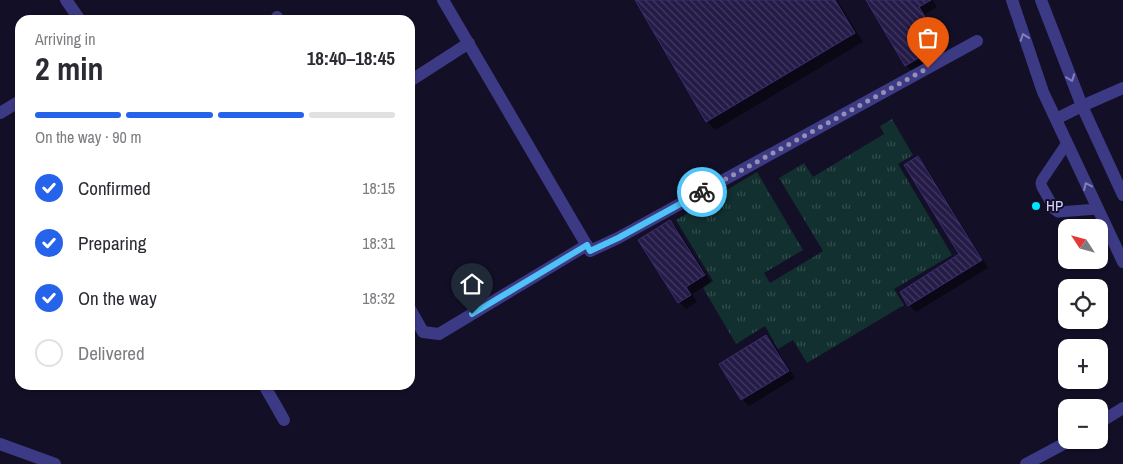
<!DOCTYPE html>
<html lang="en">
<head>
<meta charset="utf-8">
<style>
  body { margin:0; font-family:"Archivo Narrow",sans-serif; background:#f7f7f7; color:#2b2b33; height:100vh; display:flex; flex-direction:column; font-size:19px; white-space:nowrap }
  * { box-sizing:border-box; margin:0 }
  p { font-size:16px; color:#7c7c81 }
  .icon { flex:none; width:28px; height:28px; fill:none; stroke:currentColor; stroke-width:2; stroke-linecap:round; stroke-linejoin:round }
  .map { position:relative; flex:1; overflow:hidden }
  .sheet { position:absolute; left:15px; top:15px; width:400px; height:375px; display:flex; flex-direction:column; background:#fff; border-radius:15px; box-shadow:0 1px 4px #0004 }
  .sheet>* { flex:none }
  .needle { width:32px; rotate:306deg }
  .controls { position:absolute; left:1058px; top:219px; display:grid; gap:10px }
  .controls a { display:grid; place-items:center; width:50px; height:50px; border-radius:10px; background:#fff; box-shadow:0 1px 4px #0004; font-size:25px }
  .pin { position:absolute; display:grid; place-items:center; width:42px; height:42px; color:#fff; margin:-51px -21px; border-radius:50% 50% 50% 0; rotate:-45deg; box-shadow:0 0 5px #0007 }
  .pin .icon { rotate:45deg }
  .courier { position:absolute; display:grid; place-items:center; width:50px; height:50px; margin:-25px; border:4px solid #4fc3f7; border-radius:50%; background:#fff; color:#222; box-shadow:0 1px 6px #0007 }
  .summary em { font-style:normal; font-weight:700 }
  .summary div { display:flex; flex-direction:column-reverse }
  .summary { display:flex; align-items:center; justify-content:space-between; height:85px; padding:0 20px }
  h1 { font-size:32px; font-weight:700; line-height:38px }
  .bar { display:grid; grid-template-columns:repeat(4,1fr); gap:8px 5px; align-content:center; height:60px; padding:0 20px }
  .bar i { height:6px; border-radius:4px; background:#e1e1e2 }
  .bar .active { background:#2563eb }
  .bar p { grid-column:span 4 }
  ol { padding:0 20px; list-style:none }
  li { display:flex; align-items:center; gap:15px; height:55px }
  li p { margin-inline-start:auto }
  li .icon { padding:5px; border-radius:50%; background:#2563eb; color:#fff; stroke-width:4 }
  li:last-child { color:#7c7c81 }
  li i { width:28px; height:28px; border:2px solid #e1e1e2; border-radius:50% }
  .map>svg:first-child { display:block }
  .grass { fill:url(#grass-tufts) }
  .shadow { fill:#0007 }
  .building { fill:url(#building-back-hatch); stroke:#3b2d73 }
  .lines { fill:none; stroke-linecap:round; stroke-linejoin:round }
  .service { stroke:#3d3a85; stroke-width:11 }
  .minor { stroke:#3d3a85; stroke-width:12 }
  .tertiary { stroke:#3d3a85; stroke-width:12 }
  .oneway { stroke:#837fbc }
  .done { stroke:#948fb3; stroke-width:5; stroke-dasharray:0 9 }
  .route { stroke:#4fc3f7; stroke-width:6 }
  .poi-dot { fill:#00e5ff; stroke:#130f26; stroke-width:2 }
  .labels { text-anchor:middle; stroke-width:4; stroke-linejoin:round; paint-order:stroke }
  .poi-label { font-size:15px; fill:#d9d4ff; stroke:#130f26; text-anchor:start }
</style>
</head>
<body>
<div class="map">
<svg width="1123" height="464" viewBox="0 0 1123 464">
  <defs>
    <pattern id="grass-tufts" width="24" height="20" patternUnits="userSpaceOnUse" patternTransform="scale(1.25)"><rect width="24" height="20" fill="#12302f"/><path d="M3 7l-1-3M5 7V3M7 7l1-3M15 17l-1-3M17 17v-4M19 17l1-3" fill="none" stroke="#344d4e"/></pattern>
    <pattern id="building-back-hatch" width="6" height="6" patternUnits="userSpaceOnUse" patternTransform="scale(1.25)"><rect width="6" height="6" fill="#241b47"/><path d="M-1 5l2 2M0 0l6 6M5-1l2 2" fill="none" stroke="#433b63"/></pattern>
  </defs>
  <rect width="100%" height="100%" fill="#130f26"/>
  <!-- grass -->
  <polygon class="grass" points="892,119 913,155 898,164 952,255 894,289 904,305 807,363 793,340 778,349 765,326 736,344 703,288 713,281 676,220 757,172 803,250 764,273 770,283 823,251 779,178 804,163 813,177 884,134 880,126"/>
  <!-- shadow -->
  <g class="shadow">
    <polygon points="637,0 837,0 863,42 715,130 707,121"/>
    <polygon points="867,0 932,0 937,7 925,14 948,52 913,72 906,65"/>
    <polygon points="917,158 924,164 988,268 916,312 909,305 961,255"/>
    <polygon points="670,221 677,228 711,282 692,294 697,302 686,309 679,302"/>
    <polygon points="766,337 773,343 795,378 749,406 742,399"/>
  </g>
  <!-- building -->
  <g class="building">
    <polygon points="635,0 835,0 855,33 706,122"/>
    <polygon points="866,0 931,0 919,7 942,44 905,66"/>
    <polygon points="918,156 982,260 908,306 900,292 959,254 904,165"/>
    <polygon points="670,220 705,275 686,287 691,295 678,303 638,240"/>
    <polygon points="766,335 789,371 741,400 719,364"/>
  </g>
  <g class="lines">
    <!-- service -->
    <polyline class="service" points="1067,143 1042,180 1041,183 1042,187 1055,210 1058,212 1098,209"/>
    <!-- minor -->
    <g class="minor">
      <polyline points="66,0 80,20"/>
      <polyline points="443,0 590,251 618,238 977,41"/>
      <polyline points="277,17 279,20"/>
      <polyline points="410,81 469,43"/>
      <polyline points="0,113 20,101"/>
      <polyline points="1056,119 1082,106 1123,88"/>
      <polyline points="410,309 423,332 439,334 587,245"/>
      <polyline points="264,385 284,420"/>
      <polyline points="1099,423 1123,408"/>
      <polyline points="0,444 55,464"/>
      <polyline points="1026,464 1071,440"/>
    </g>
    <!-- tertiary -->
    <g class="tertiary">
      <polyline points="1012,0 1043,92 1123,262"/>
      <polyline points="1041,0 1082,106 1123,195"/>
    </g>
  </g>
  <!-- one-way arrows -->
  <defs><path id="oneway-chevron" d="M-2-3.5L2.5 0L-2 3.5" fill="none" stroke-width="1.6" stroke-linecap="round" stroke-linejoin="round" transform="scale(1.25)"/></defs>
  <g class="oneway">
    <use href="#oneway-chevron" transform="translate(1024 37) rotate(-109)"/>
    <use href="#oneway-chevron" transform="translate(1071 78) rotate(69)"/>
    <use href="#oneway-chevron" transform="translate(1087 186) rotate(-115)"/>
  </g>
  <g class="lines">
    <!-- done -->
    <polyline class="done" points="702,192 928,68"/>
    <!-- route -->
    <polyline class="route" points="472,314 587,245 590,251 618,238 702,192"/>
  </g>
  <!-- markers -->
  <circle class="poi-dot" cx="1036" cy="206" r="5"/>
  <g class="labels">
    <!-- poi labels -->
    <g class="poi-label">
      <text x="1046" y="211">HP</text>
    </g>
  </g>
</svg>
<div class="controls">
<a><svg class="needle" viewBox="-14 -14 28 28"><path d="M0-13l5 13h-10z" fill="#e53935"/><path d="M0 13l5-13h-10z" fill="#7c7c81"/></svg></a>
<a><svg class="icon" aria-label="locate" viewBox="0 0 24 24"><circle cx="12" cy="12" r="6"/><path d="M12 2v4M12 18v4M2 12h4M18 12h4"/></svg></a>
<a>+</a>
<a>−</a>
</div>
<div class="pin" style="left:928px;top:68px;background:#ea580c"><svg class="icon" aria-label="bag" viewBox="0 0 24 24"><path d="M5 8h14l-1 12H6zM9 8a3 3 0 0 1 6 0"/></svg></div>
<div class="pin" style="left:472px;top:314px;background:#1f2937"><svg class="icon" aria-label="home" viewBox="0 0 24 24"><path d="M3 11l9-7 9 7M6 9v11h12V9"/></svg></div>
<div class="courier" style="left:702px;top:192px"><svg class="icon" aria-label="bike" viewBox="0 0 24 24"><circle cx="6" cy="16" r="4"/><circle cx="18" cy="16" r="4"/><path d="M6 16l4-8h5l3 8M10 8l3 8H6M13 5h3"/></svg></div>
<section class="sheet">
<div class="summary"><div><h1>2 min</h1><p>Arriving in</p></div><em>18:40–18:45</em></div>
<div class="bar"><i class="active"></i><i class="active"></i><i class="active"></i><i></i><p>On the way · 90 m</p></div>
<ol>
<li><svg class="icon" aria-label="check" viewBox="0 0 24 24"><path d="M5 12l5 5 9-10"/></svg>Confirmed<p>18:15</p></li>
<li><svg class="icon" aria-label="check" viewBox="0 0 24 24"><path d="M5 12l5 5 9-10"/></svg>Preparing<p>18:31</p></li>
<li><svg class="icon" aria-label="check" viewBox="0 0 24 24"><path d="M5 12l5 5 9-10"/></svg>On the way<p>18:32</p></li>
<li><i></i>Delivered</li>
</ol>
</section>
</div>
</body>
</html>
